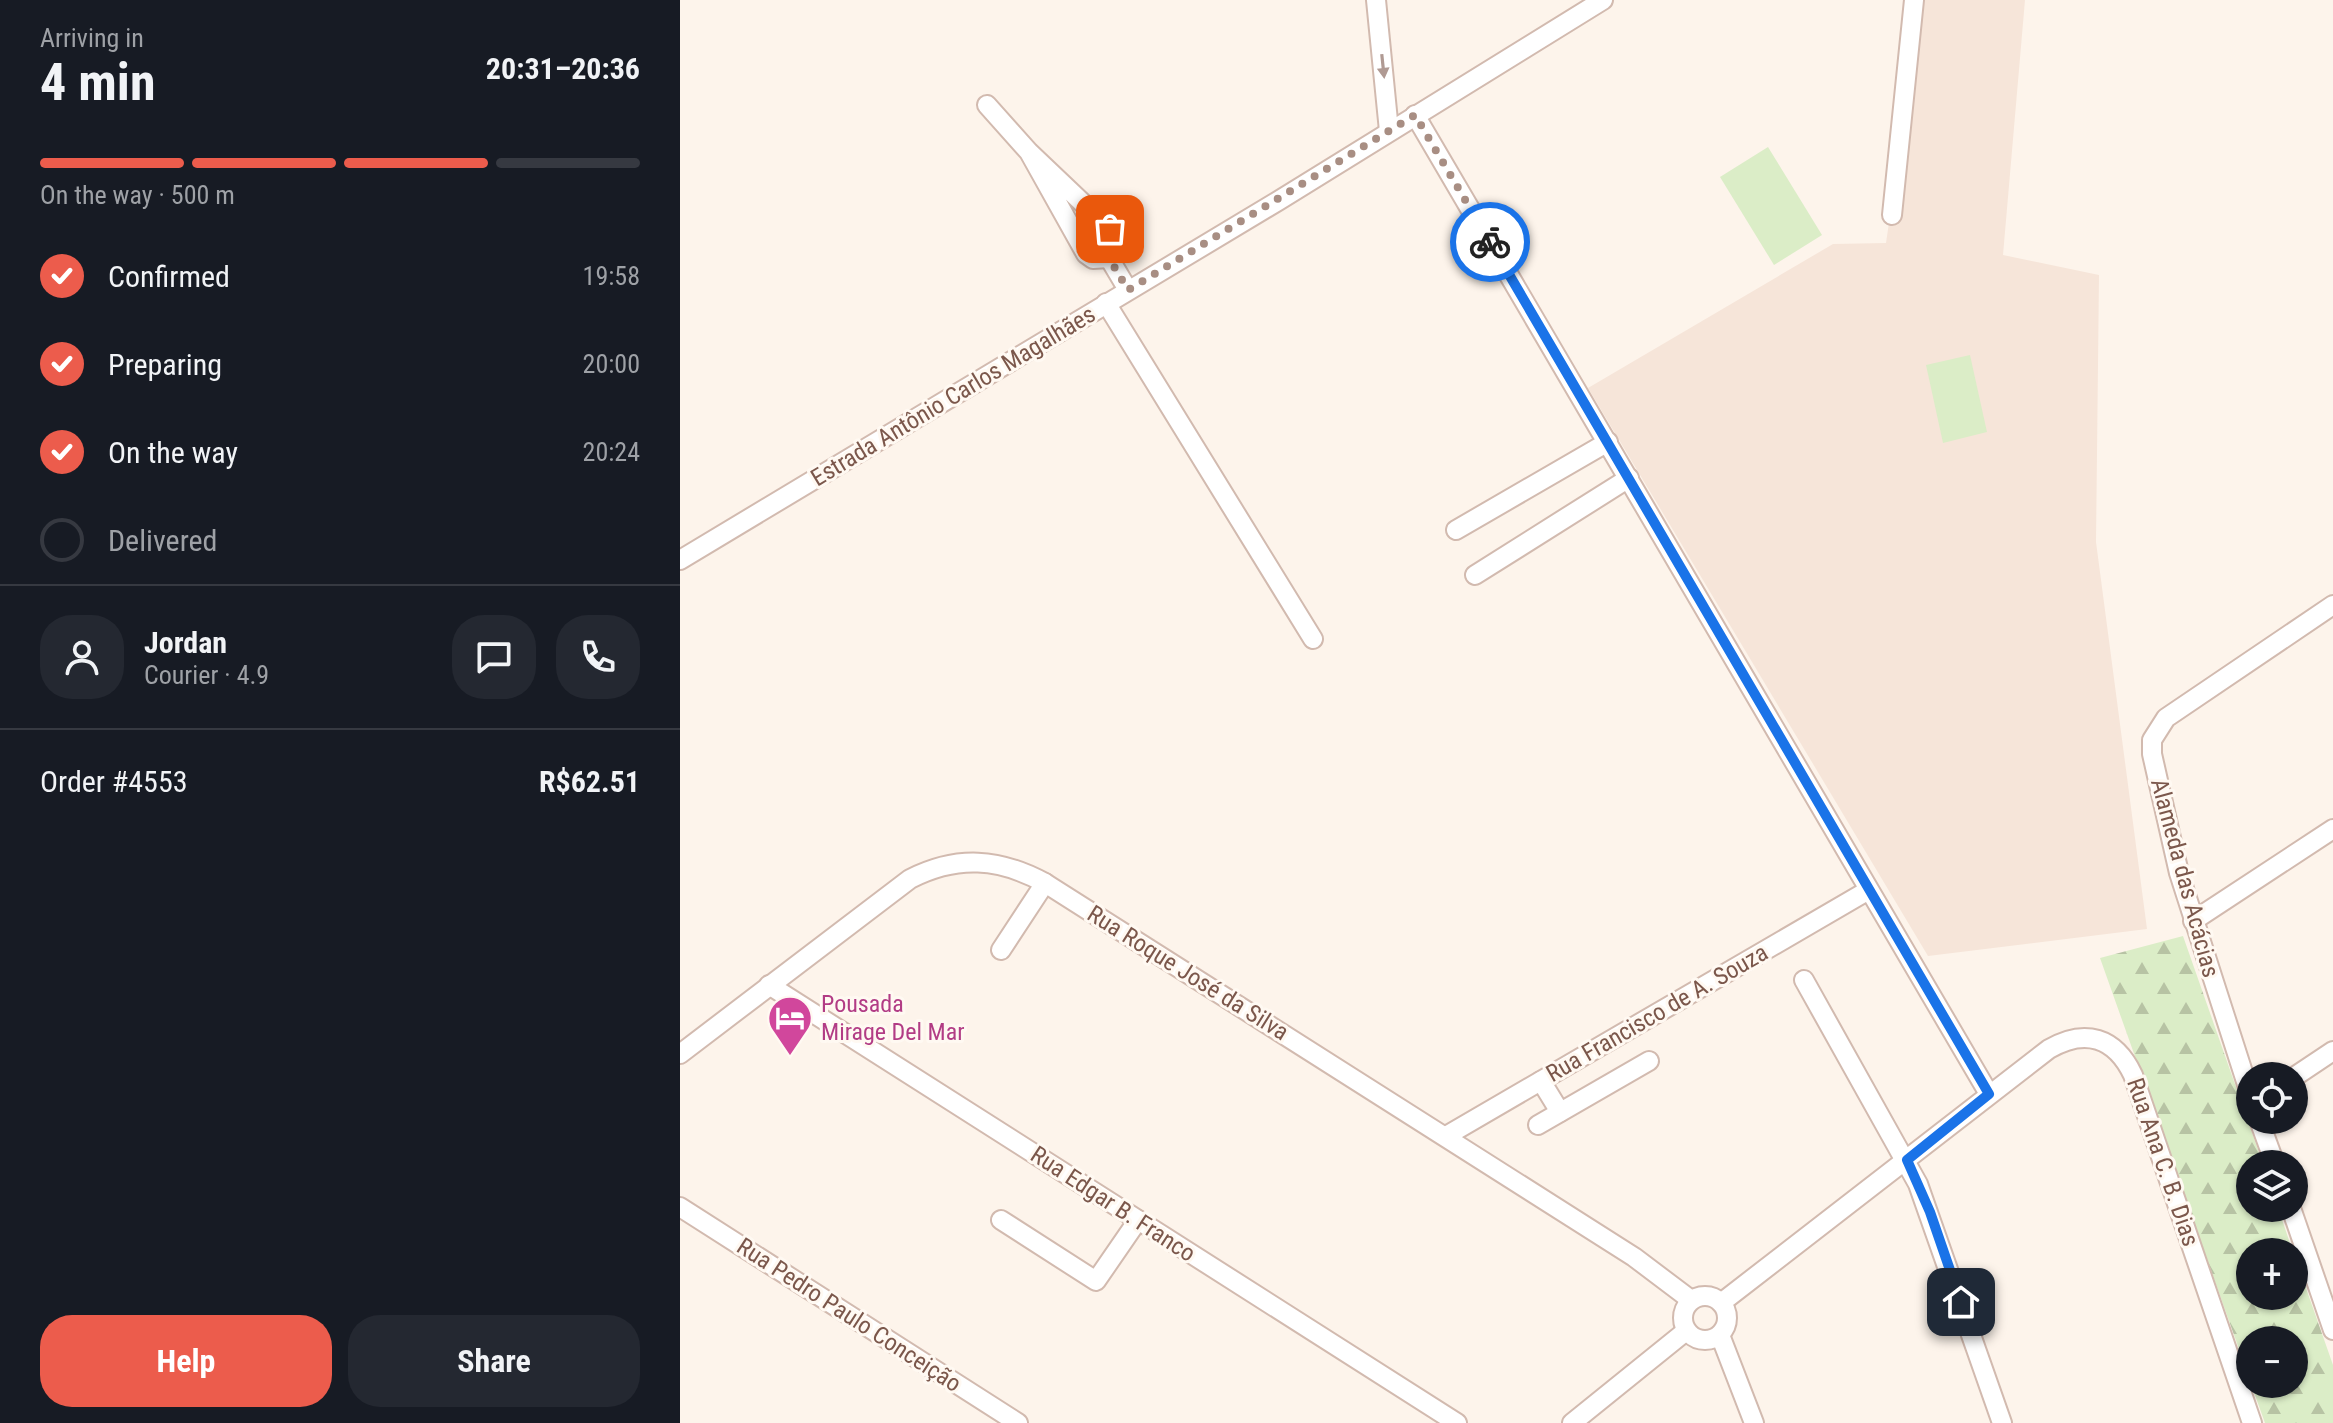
<!DOCTYPE html>
<html lang="en">
<head>
<meta charset="utf-8">
<style>
  body { margin:0; font-family:"Roboto Condensed",sans-serif; background:#242831; color:#f1f3f6; height:100vh; display:flex; flex-direction:column; font-size:30px; white-space:nowrap }
  * { box-sizing:border-box; margin:0 }
  p { font-size:26px; color:#9ea1a6 }
  .icon { flex:none; width:44px; height:44px; fill:none; stroke:currentColor; stroke-width:2; stroke-linecap:round; stroke-linejoin:round }
  .map { position:relative; flex:1; overflow:hidden }
  .side { display:flex; flex-direction:column; background:#171b24; width:680px }
  .side>* { flex:none }
  .controls { position:absolute; left:1556px; top:1062px; display:grid; gap:16px }
  .controls a { display:grid; place-items:center; width:72px; height:72px; border-radius:50%; background:#171b24; box-shadow:0 2px 6px #0004; font-size:40px }
  .pin { position:absolute; display:grid; place-items:center; width:68px; height:68px; color:#fff; margin:-34px; border-radius:16px; box-shadow:0 4px 12px #0006 }
  .courier { position:absolute; display:grid; place-items:center; width:80px; height:80px; margin:-40px; border:6px solid #1a73e8; border-radius:50%; background:#fff; color:#222; box-shadow:0 2px 10px #0007 }
  .overview em { font-style:normal; font-weight:700 }
  .overview div { display:flex; flex-direction:column-reverse }
  .overview { display:flex; align-items:center; justify-content:space-between; height:136px; padding:0 40px }
  h1 { font-size:52px; font-weight:700; line-height:60px }
  .bar { display:grid; grid-template-columns:repeat(4,1fr); gap:12px 8px; align-content:center; height:96px; padding:0 40px }
  .bar i { height:10px; border-radius:6px; background:#363941 }
  .bar .current { background:#ec5c4c }
  .bar p { grid-column:span 4 }
  .line { display:flex; align-items:center; gap:20px; padding:0 40px; border-top:2px solid #363941 }
  .line div { flex:1 }
  .round { display:grid; place-items:center; flex:none; width:84px; height:84px; border-radius:32px; background:#242831 }
  ol { padding:0 40px; list-style:none }
  li { display:flex; align-items:center; gap:24px; height:88px }
  li p { margin-inline-start:auto }
  li .icon { padding:8px; border-radius:50%; background:#ec5c4c; color:#fff; stroke-width:4 }
  li:last-child { color:#9ea1a6 }
  li i { width:44px; height:44px; border:4px solid #363941; border-radius:50% }
  .button { display:flex; gap:16px; margin-top:auto; padding:16px 40px }
  .button a { flex:1; height:92px; border-radius:32px; background:#ec5c4c; color:#fff; font-size:32px; font-weight:700; line-height:92px; text-align:center }
  .button a+a { background:#242831; color:#f1f3f6 }
  main { display:flex; flex:1; min-height:0 }
  .map>svg:first-child { display:block }
  .residential { fill:#f6e5d9 }
  .forest { fill:url(#forest-firs) }
  .pitch { fill:#dbedc7 }
  .lines { fill:none; stroke-linecap:round; stroke-linejoin:round }
  .minor-casing { stroke:#d2baaf; stroke-width:22 }
  .minor { stroke:#fff; stroke-width:18 }
  .oneway { fill:#b09a93 }
  .done { stroke:#a88e83; stroke-width:8; stroke-dasharray:0 14.4 }
  .route { stroke:#1a73e8; stroke-width:10 }
  .labels { text-anchor:middle; stroke-width:6; stroke-linejoin:round; paint-order:stroke }
  .street-label { font-size:24px; fill:#7b574b; stroke:#fff9f2 }
  .hotel-label { font-size:24px; fill:#b23c85; stroke:#fff9f2; text-anchor:start }
</style>
</head>
<body>
<main>
<section class="side">
<div class="overview"><div><h1>4 min</h1><p>Arriving in</p></div><em>20:31–20:36</em></div>
<div class="bar"><i class="current"></i><i class="current"></i><i class="current"></i><i></i><p>On the way · 500 m</p></div>
<ol>
<li><svg class="icon" aria-label="check" viewBox="0 0 24 24"><path d="M5 12l5 5 9-10"/></svg>Confirmed<p>19:58</p></li>
<li><svg class="icon" aria-label="check" viewBox="0 0 24 24"><path d="M5 12l5 5 9-10"/></svg>Preparing<p>20:00</p></li>
<li><svg class="icon" aria-label="check" viewBox="0 0 24 24"><path d="M5 12l5 5 9-10"/></svg>On the way<p>20:24</p></li>
<li><i></i>Delivered</li>
</ol>
<div class="line" style="height:144px"><a class="round"><svg class="icon" aria-label="person" viewBox="0 0 24 24"><circle cx="12" cy="8" r="4"/><path d="M4 21q1-7 8-7t8 7"/></svg></a><div><b>Jordan</b><p>Courier · 4.9</p></div><a class="round"><svg class="icon" aria-label="chat" viewBox="0 0 24 24"><path d="M4 5h16v11H9l-5 4z"/></svg></a><a class="round"><svg class="icon" aria-label="phone" viewBox="0 0 24 24"><path d="M5 4h4l2 5-3 2q2 4 5 5l2-3 5 2v4C11 20 4 13 5 4z"/></svg></a></div>
<div class="line" style="height:104px"><div>Order #4553</div><b>R$62.51</b></div>
<div class="button"><a>Help</a><a>Share</a></div>
</section>
<div class="map">
<svg width="1653" height="1423" viewBox="0 0 1653 1423">
  <defs>
    <pattern id="forest-firs" width="22" height="20" patternUnits="userSpaceOnUse" patternTransform="scale(2)"><rect width="22" height="20" fill="#dbedc7"/><path d="M5 1l3.5 6h-7zM16 11l3.5 6h-7z" fill="#b7c3a4"/></pattern>
  </defs>
  <rect width="100%" height="100%" fill="#fdf4eb"/>
  <!-- residential -->
  <polygon class="residential" points="1242,0 1345,0 1323,255 1419,275 1416,542 1467,929 1248,956 908,388 1153,244 1206,243"/>
  <!-- forest -->
  <polygon class="forest" points="1503,936 1583,1164 1570,1164 1570,1208 1598,1208 1613,1252 1570,1252 1570,1296 1614,1296 1614,1254 1653,1365 1653,1423 1585,1423 1571,1384 1614,1384 1614,1340 1570,1340 1570,1380 1420,958"/>
  <!-- pitch -->
  <g class="pitch">
    <polygon points="1088,147 1142,235 1094,265 1040,177"/>
    <polygon points="1290,355 1307,432 1263,443 1246,365"/>
  </g>
  <g class="lines">
    <!-- minor casing -->
    <g class="minor-casing">
      <g id="minor">
        <polyline points="696,0 709,131"/>
        <path d="M307,105L349,152L430,229C438,240 438,247 429,258L413,259L406,254L349,152"/>
        <polyline points="735,115 1309,1094"/>
        <polyline points="1212,215 1234,0"/>
        <polyline points="429,258 448,290"/>
        <polyline points="426,303 633,639"/>
        <polyline points="776,530 928,442"/>
        <polyline points="0,560 598,201 923,0"/>
        <polyline points="795,575 949,478"/>
        <polyline points="1513,921 1653,829"/>
        <polyline points="321,950 365,883"/>
        <polyline points="1124,980 1238,1184 1322,1423"/>
        <polyline points="89,985 777,1423"/>
        <path d="M0,1054L230,879C277,855 319,858 365,883L954,1257L1011,1300"/>
        <polyline points="1614,1077 1653,1051"/>
        <polyline points="861,1081 880,1112"/>
        <polyline points="1570,1094 1499,873 1472,754 1472,740 1486,718 1653,605"/>
        <polyline points="1579,1120 1595,1164"/>
        <polyline points="858,1125 969,1061"/>
        <polyline points="766,1136 1187,891"/>
        <polyline points="0,1207 338,1423"/>
        <polyline points="1611,1208 1653,1330"/>
        <polyline points="321,1220 416,1281 458,1220"/>
        <circle cx="1025" cy="1318" r="22"/>
        <path d="M1041,1303L1369,1049C1405,1028 1435,1037 1453,1075L1572,1423"/>
        <polyline points="1040,1335 1074,1423"/>
        <polyline points="892,1423 1006,1331"/>
      </g>
    </g>
    <!-- minor -->
    <use href="#minor" class="minor"/>
  </g>
  <!-- one-way arrows -->
  <defs><path id="oneway-solid" d="M-6-.8H1V-3.2L6.5 0L1 3.2V.8H-6Z" transform="scale(2)"/></defs>
  <use class="oneway" href="#oneway-solid" transform="translate(703 66) rotate(84)"/>
  <g class="lines">
    <!-- done -->
    <path class="done" d="M430,229C438,240 438,247 429,258L448,290L735,115L810,242"/>
    <!-- route -->
    <polyline class="route" points="810,242 1309,1094 1227,1160 1250,1212 1281,1302"/>
  </g>
  <!-- icons -->
  <defs>
    <g id="hotel-pin" transform="scale(2.3)"><path d="M0 17L-7.5 6A9.5 9.5 0 1 1 7.5 6Z" fill="#d1479c" stroke="#fff9f2"/><path d="M-6-4.5h1.5V1H6V5H4.5V3h-9V5H-6ZM-4 0a1.8 1.8 0 1 1 3.6 0ZM.5 0V-2.5h3Q6-2.5 6 0Z" fill="#fff"/></g>
  </defs>
  <g fill-rule="evenodd">
    <use href="#hotel-pin" x="110" y="1018"/>
  </g>
  <g class="labels">
    <!-- street labels -->
    <g class="street-label">
      <text transform="translate(273 396) rotate(-31)" y="8">Estrada Antônio Carlos Magalhães</text>
      <text transform="translate(1505 878) rotate(75)" y="8">Alameda das Acácias</text>
      <text transform="translate(508 973) rotate(32)" y="8">Rua Roque José da Silva</text>
      <text transform="translate(977 1013) rotate(-30)" y="8">Rua Francisco de A. Souza</text>
      <text transform="translate(1483 1162) rotate(71)" y="8">Rua Ana C. B. Dias</text>
      <text transform="translate(433 1204) rotate(33)" y="8">Rua Edgar B. Franco</text>
      <text transform="translate(169 1315) rotate(33)" y="8">Rua Pedro Paulo Conceição</text>
    </g>
    <!-- hotel labels -->
    <g class="hotel-label">
      <text x="141" y="1012">Pousada<tspan x="141" dy="28">Mirage Del Mar</tspan></text>
    </g>
  </g>
</svg>
<div class="controls">
<a><svg class="icon" aria-label="locate" viewBox="0 0 24 24"><circle cx="12" cy="12" r="6"/><path d="M12 2v4M12 18v4M2 12h4M18 12h4"/></svg></a>
<a><svg class="icon" aria-label="layers" viewBox="0 0 24 24"><path d="M12 4l9 5-9 5-9-5zM3 14l9 5 9-5"/></svg></a>
<a>+</a>
<a>−</a>
</div>
<div class="pin" style="left:430px;top:229px;background:#ea580c"><svg class="icon" aria-label="bag" viewBox="0 0 24 24"><path d="M5 8h14l-1 12H6zM9 8a3 3 0 0 1 6 0"/></svg></div>
<div class="pin" style="left:1281px;top:1302px;background:#1f2937"><svg class="icon" aria-label="home" viewBox="0 0 24 24"><path d="M3 11l9-7 9 7M6 9v11h12V9"/></svg></div>
<div class="courier" style="left:810px;top:242px"><svg class="icon" aria-label="bike" viewBox="0 0 24 24"><circle cx="6" cy="16" r="4"/><circle cx="18" cy="16" r="4"/><path d="M6 16l4-8h5l3 8M10 8l3 8H6M13 5h3"/></svg></div>
</div>
</main>
</body>
</html>
